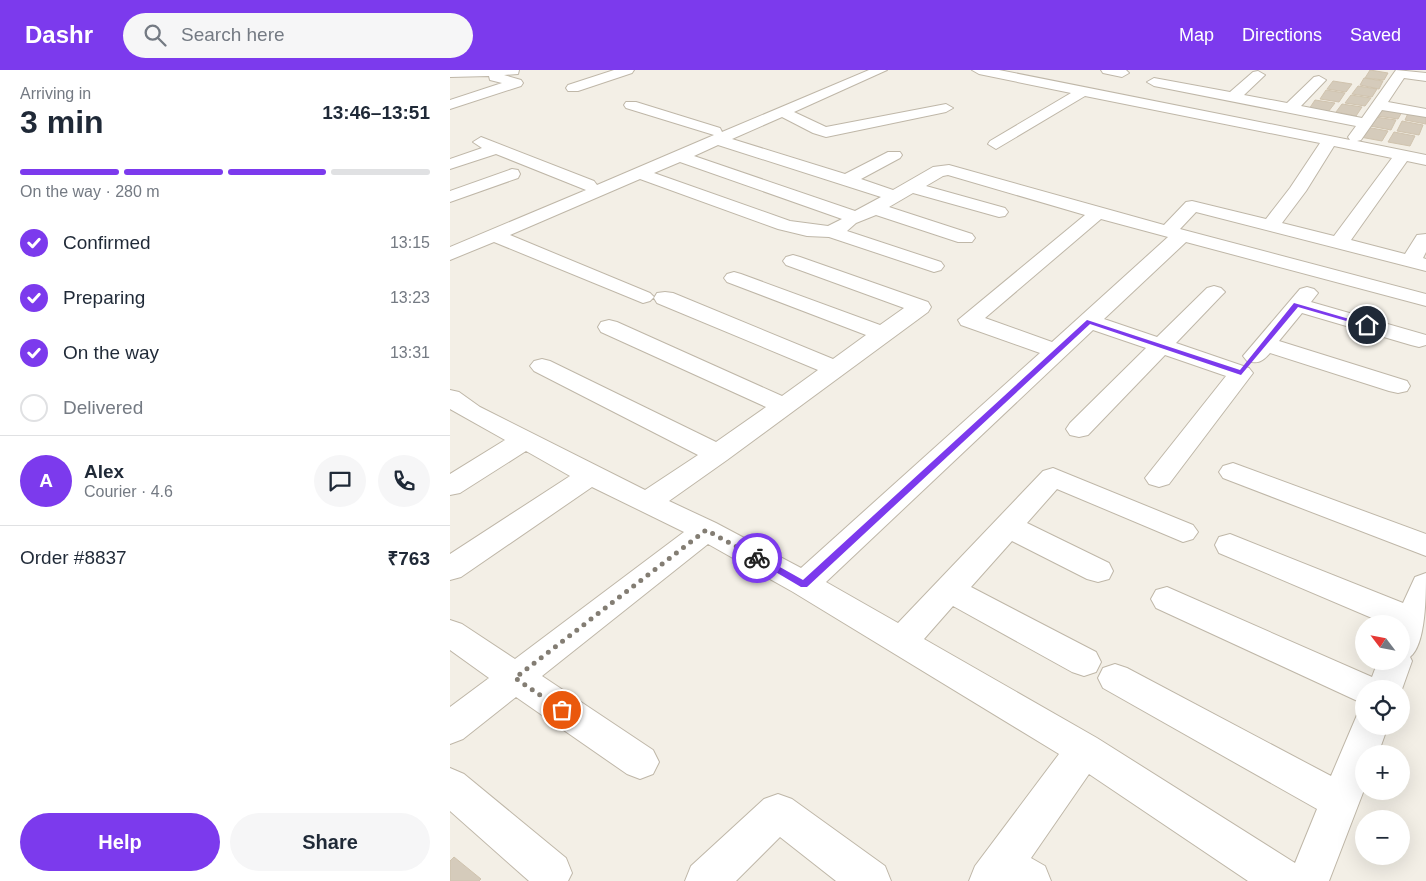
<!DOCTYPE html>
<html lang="en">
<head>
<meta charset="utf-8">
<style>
  body { margin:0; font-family:Arial,sans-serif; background:#f6f6f7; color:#1f2937; height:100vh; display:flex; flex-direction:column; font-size:19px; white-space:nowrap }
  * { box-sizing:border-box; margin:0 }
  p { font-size:16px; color:#747a83 }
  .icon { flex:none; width:28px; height:28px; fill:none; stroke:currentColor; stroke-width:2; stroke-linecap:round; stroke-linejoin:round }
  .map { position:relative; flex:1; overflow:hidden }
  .panel { display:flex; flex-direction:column; background:#fff; width:450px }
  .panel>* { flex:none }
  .needle { width:32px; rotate:302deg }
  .controls { position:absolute; left:905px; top:545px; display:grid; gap:10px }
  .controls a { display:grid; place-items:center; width:55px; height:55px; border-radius:50%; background:#fff; box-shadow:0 5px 20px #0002; font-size:25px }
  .pin { position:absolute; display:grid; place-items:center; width:42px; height:42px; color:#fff; margin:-21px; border:2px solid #fff; border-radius:50%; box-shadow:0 1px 5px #0007 }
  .courier { position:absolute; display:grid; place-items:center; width:50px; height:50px; margin:-25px; border:4px solid #7c3aed; border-radius:50%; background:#fff; color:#222; box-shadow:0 1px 6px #0007 }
  .summary em { font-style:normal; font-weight:800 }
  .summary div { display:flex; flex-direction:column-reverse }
  .summary { display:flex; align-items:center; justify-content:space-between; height:85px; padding:0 20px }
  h1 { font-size:32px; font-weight:800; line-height:38px }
  .bar { display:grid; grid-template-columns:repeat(4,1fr); gap:8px 5px; align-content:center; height:60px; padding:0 20px }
  .bar i { height:6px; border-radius:4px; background:#e0e1e3 }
  .bar .on { background:#7c3aed }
  .bar p { grid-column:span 4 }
  .line { display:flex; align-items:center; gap:12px; padding:0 20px; border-top:1px solid #e0e1e3 }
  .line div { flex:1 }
  .round { display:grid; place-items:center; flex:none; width:52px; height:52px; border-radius:26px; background:#f6f6f7 }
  ol { padding:0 20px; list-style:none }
  li { display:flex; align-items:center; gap:15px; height:55px }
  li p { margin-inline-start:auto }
  li .icon { padding:5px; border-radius:50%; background:#7c3aed; color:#fff; stroke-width:4 }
  li:last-child { color:#747a83 }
  li i { width:28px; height:28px; border:2px solid #e0e1e3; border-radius:50% }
  .primary-button { display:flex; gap:10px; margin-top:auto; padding:10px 20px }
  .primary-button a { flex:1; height:58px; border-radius:30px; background:#7c3aed; color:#fff; font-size:20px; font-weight:800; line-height:58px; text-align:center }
  .primary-button a+a { background:#f6f6f7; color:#1f2937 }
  header { display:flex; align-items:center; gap:30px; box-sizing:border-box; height:70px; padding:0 25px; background:#7c3aed; color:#fff }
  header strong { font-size:24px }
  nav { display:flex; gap:28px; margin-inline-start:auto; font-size:18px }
  .search { width:350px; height:45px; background:#f6f6f7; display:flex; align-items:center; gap:12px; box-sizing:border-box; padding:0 18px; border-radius:28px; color:#747a83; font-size:19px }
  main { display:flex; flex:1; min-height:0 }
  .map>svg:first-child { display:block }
  .building { fill:#d5cbbb; stroke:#d0c3ae }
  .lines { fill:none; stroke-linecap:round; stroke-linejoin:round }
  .minor-casing { stroke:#bfb7a8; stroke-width:2 }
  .minor { fill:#fff; fill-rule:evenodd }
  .route { fill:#7c3aed }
  .done { stroke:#837d73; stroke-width:5; stroke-dasharray:0 9 }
</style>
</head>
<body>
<header>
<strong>Dashr</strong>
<div class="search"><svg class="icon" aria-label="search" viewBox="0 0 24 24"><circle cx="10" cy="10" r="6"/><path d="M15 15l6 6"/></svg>Search here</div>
<nav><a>Map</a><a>Directions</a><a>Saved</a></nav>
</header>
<main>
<section class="panel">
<div class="summary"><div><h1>3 min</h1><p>Arriving in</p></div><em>13:46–13:51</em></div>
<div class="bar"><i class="on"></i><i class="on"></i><i class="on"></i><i></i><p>On the way · 280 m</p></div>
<ol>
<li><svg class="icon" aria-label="check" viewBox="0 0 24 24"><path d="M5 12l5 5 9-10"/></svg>Confirmed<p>13:15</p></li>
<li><svg class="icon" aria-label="check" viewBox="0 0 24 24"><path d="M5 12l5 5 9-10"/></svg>Preparing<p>13:23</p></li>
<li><svg class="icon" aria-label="check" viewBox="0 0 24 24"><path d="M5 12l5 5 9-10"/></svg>On the way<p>13:31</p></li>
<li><i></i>Delivered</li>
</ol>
<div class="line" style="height:90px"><b class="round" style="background:#7c3aed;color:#fff">A</b><div><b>Alex</b><p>Courier · 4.6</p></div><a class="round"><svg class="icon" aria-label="chat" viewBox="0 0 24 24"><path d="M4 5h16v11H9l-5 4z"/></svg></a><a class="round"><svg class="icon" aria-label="phone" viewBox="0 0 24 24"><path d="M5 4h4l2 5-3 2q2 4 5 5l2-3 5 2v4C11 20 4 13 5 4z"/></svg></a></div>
<div class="line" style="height:65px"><div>Order #8837</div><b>₹763</b></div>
<div class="primary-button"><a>Help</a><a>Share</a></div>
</section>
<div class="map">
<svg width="976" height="811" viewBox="0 0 976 811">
  <rect width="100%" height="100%" fill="#f3efe6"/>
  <!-- building -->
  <g class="building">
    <polygon points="920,0 938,3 934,10 915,8"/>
    <polygon points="914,8 933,11 929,19 910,15"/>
    <polygon points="883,11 902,14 896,22 877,19"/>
    <polygon points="908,16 927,19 922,27 902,24"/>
    <polygon points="876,20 895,23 889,32 870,29"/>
    <polygon points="901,25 921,28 915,36 895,33"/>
    <polygon points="865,30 885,33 878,42 859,39"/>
    <polygon points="892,34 912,37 906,46 886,42"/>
    <polygon points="933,37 953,40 948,49 927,46"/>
    <polygon points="959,41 976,44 976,54 955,50"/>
    <polygon points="925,47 946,50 941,60 920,56"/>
    <polygon points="952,51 973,55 969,65 947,61"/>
    <polygon points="916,57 938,61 932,71 910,67"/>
    <polygon points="944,62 965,66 960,76 938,72"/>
    <polygon points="4,787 31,809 29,811 0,811 0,791"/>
  </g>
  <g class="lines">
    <!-- minor casing -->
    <g class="minor-casing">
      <g id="minor">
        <polygon points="0,0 69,0 68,4 54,5 71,10 73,13 71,16 0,39 0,30 52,13 40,10 39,6 0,7"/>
        <polygon points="164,0 184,0 182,3 128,21 118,21 116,18 118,15"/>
        <path d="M419,0H437L344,42L376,57L496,34L503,38L496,42L376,67L363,63L332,47L282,69L395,104L438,82H450L452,85L450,88L411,109L443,120L483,97L499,95L714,155L736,132L742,131L816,149L840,118L870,73L635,26L546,79L538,74L540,71L621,23L529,4L522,0H549L900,70L898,67L906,56L704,16L697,12L704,8L780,22L803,2L808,1L815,5L794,25L837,33L864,7L869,6L876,10L851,36L912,48L946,0L976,3V11L954,8L938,32L976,39V47L932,40L911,70L907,71L976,85V95L957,91L901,170L955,184L967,165L976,164V182L973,188L976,189V201L746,142L730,159L976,224V236L736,172L654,249L707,267L757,218L764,216L771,218L775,222L771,226L726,273L799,298L803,303L719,414L709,417L699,414L695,408L776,306L715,285L638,365L629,367L620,365L616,359L620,353L696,278L643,260L376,512L448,553L593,401L603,398L743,455L748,462L743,469L733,472L607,419L577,453L659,493L663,501L659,509L648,512L637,509L562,471L521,517L646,582L651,592L646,602L634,606L622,602L503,536L474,569L647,668L845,793L867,739L653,618L648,608L653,598L665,594L677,598L881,706L907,645L914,642V656H938L928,684H914V720L879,811H798L639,704L581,788L595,796L601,811H519L525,796L609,684L343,522L258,474L92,606L203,680L209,692L203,704L190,709L177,704L66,627L13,669L0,674V637L39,608L0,580V550L12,554L65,589L234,462L142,417L11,507L0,510V484L120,406L76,381L10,423L0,425V404L55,370L0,339V320L9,322L30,337L195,420L248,385L84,301L80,296L84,291L92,289L100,291L266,372L316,337L151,262L148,257L151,252L159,250L167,252L332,326L368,300L207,233L204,228L207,223L215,222L223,223L383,289L416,265L277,212L274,208L277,204L284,202L291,204L430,255L454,238L336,195L333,191L336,187L343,185L350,187L478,232L481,237L478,242L277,390L219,431L266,453L351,498L590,283L511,255L508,250L635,145L498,105L493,106L476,116L555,138L558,142L555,146L549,147L463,123L439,137L522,164L525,168L522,172H508L426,145L406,153L397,161L491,192L494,196L491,200L484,202L379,167L357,166L328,159L190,109L60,165L200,223L204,227L200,231L193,233L44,172L0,190V177L136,120L46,84L0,99V89L32,78L23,72L31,67L144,111L147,115L264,65L176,38L174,35L176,32H186L270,58L272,62ZM268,75L431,127L405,141L244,86ZM884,76L942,88L884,166L832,153L856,121ZM230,92L392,149L378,156L340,151L204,103ZM651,149L718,167L602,272L535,248Z"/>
        <polygon points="651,0 676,0 679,3 672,7 653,3"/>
        <polygon points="62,99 68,100 70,104 68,108 0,132 0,121"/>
        <path d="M857,217L864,219L868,223L861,232L976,265V275L969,277L961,275L852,243L829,271L957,311L960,316L957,321L948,323L939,321L820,283C812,292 808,294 797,291L793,286L850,219Z"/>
        <polygon points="783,393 976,464 976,486 773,408 769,402 773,396"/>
        <path d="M780,464L953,533L965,507L976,503C976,524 976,575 960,587L962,591L951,622V619H914V634L706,538L701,529L706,520L717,517L922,607L928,591H951V554H936L769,483L765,475L769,467Z"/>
        <polygon points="0,698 14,704 116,788 122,803 118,811 79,811 0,741"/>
        <polygon points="328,724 342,729 435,796 441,811 386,811 330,767 286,811 235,811 241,796 314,729"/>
      </g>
    </g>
    <!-- minor -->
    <use href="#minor" class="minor"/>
  </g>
  <!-- route -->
  <polygon class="route" points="844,233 920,255 917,257 848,237 791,305 640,254 357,517 351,517 302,488 304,486 310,486 353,510 637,250 790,300"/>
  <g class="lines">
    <!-- done -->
    <polyline class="done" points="112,640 65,608 256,460 307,488"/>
  </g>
</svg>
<div class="controls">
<a><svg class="needle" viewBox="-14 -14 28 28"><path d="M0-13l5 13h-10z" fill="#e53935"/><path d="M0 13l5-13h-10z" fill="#747a83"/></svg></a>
<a><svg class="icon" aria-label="locate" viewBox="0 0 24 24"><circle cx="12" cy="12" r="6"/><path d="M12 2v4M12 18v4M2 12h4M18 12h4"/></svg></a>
<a>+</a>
<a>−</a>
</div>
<div class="pin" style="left:112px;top:640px;background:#ea580c"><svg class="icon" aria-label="bag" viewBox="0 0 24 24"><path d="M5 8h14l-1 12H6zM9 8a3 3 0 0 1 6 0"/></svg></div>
<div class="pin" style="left:917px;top:255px;background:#1f2937"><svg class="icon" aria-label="home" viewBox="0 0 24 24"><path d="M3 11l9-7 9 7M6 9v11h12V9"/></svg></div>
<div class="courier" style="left:307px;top:488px"><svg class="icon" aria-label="bike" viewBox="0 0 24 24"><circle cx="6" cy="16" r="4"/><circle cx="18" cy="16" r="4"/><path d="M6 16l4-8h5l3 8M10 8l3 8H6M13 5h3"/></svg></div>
</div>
</main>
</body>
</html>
